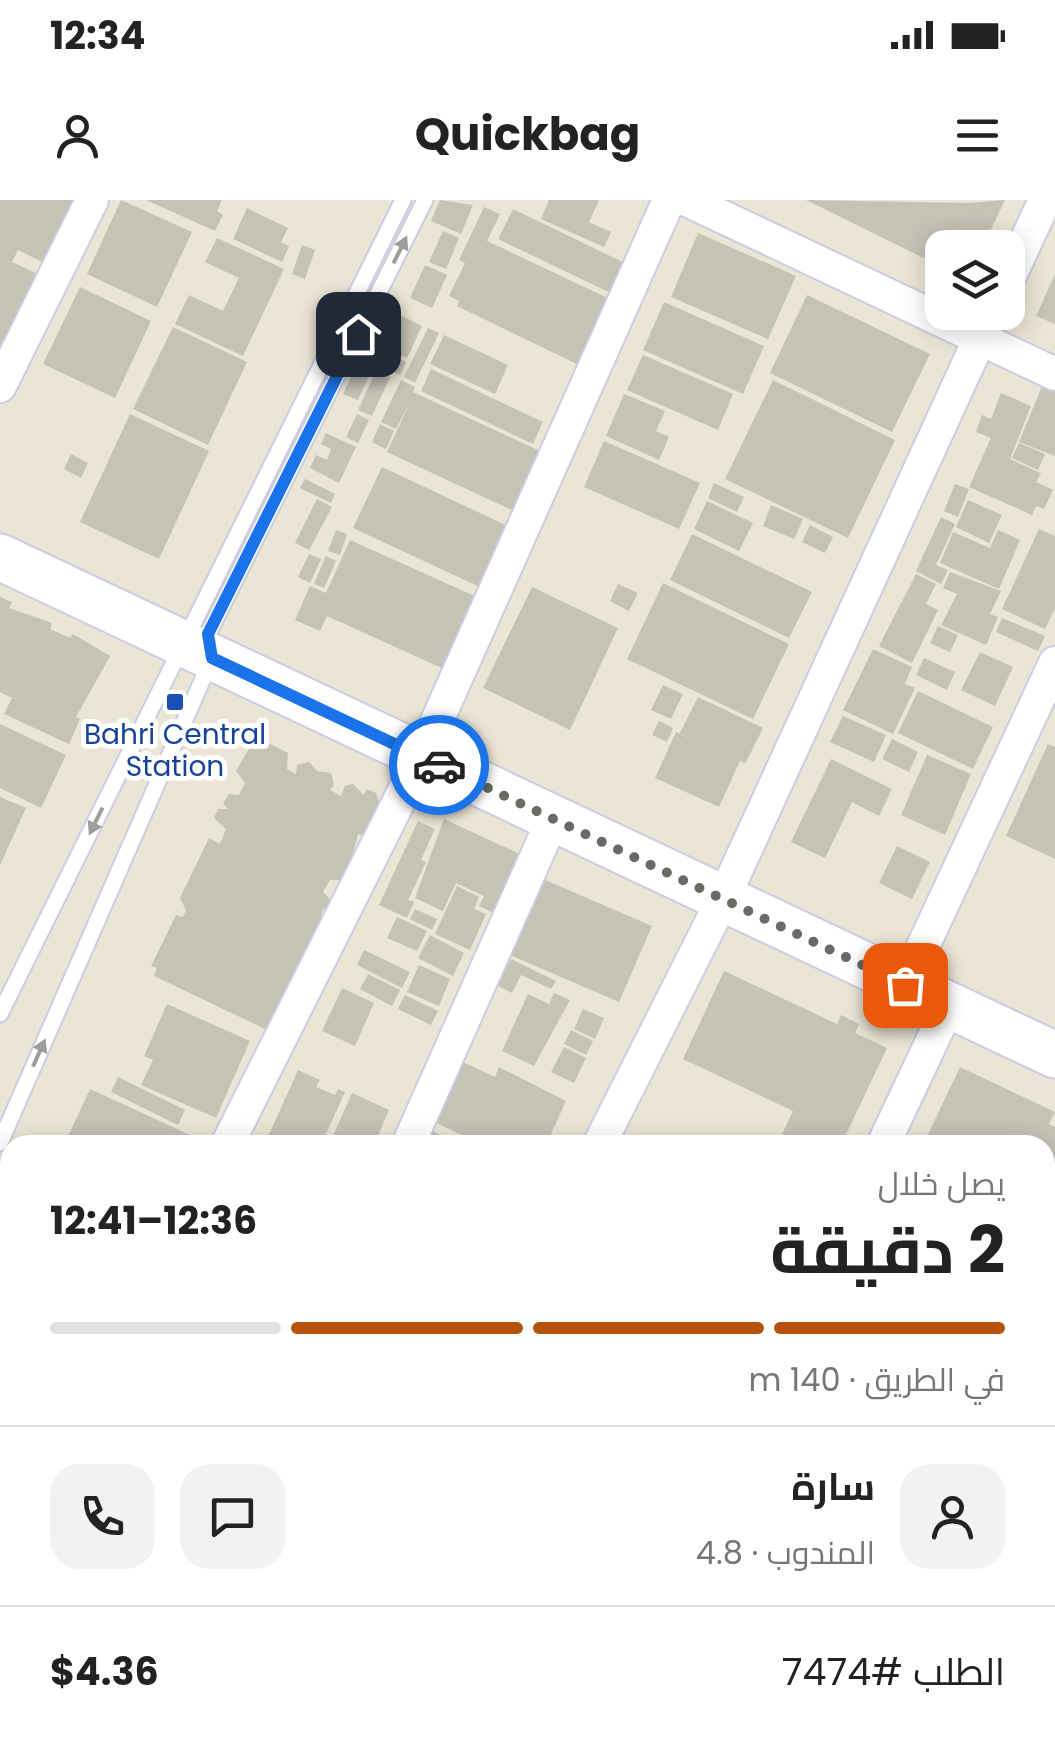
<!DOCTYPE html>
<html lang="ar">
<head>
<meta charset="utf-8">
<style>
  body { margin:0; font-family:Poppins,Cairo,sans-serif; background:#f2f2f2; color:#222; direction:rtl; height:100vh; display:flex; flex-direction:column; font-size:38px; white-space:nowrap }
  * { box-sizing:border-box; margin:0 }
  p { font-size:32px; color:#767676 }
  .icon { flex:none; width:55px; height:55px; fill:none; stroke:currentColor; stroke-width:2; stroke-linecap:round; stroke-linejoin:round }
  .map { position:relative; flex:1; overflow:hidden; direction:ltr }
  .details { position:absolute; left:0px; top:935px; width:1055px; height:622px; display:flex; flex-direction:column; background:#fff; border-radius:30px 30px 0 0; box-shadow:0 5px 25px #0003; direction:rtl }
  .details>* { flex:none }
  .fabs { position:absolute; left:925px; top:30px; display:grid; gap:20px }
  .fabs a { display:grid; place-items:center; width:100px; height:100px; border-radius:20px; background:#fff; box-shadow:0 5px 25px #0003; font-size:50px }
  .pin { position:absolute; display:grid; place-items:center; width:85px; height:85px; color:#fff; margin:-42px; border-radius:20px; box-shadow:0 5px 15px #0006 }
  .courier { position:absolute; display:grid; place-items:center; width:100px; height:100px; margin:-50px; border:8px solid #1a73e8; border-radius:50%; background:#fff; color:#222; box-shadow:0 2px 12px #0007 }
  .summary em { font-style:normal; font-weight:700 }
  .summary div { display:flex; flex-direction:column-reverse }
  .summary { display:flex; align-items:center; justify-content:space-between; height:170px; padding:0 50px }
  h1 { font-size:65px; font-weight:700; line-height:75px }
  .bar { display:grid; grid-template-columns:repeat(4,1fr); gap:15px 10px; align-content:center; height:120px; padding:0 50px }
  .bar i { height:12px; border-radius:8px; background:#e0e0e0 }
  .bar .on { background:#b45309 }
  .bar p { grid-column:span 4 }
  .line { display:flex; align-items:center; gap:25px; padding:0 50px; border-top:2px solid #e0e0e0 }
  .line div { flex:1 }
  .round { display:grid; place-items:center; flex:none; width:105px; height:105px; border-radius:30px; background:#f2f2f2 }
  .status { display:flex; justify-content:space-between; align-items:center; height:70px; padding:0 50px; background:#fff; direction:ltr }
  .status svg { height:28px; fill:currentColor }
  header { display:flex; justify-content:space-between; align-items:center; height:130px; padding:0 50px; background:#fff; font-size:45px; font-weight:700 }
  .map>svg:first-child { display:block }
  .building { fill:#c5c2b6 }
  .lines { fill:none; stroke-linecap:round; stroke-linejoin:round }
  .lane-casing { stroke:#cbcce1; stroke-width:19 }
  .street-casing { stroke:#cbcce1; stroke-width:36 }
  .secondary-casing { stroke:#cbcce1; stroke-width:49 }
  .lane { stroke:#fff; stroke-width:15 }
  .street { stroke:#fff; stroke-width:32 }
  .secondary { stroke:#fff; stroke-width:45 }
  .oneway { fill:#9d9d9d }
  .done { stroke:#6b6964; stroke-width:10; stroke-dasharray:0 18 }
  .route { stroke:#1a73e8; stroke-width:12 }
  .transit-dot { fill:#1a4fb4; stroke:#fff; stroke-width:4 }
  .labels { text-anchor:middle; stroke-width:10; stroke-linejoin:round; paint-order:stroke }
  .transit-label { font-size:28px; fill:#164399; stroke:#fff }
</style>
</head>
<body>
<div class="status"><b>12:34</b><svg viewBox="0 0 49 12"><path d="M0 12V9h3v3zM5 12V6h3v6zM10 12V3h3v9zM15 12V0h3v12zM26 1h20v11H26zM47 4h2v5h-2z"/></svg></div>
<header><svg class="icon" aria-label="menu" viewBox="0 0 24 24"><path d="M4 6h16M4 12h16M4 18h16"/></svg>Quickbag<svg class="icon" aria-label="person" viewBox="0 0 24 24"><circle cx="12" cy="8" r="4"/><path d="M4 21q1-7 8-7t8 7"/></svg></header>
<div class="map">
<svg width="1055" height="1556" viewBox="0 0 1055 1556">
  <rect width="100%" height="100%" fill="#ebe5d6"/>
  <!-- building -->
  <g class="building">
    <polygon points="0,0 77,0 46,64 18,50 12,62 40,75 5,149 0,146"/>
    <polygon points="121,0 192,32 157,107 87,74"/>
    <polygon points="146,0 222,0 217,11 223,15 215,31"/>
    <polygon points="440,0 473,5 461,34 431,21"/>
    <polygon points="549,0 599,0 589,22 611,32 604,47 541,19"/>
    <polygon points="806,0 969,3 1005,0 982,48 942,48 942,67"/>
    <polygon points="484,7 500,14 487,41 614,101 583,167 457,106 459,101 449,96 465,63 459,60"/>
    <polygon points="247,8 288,28 281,42 289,46 282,62 233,39"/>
    <polygon points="513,9 635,68 621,98 498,39"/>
    <polygon points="443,31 459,38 446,69 429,62"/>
    <polygon points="698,33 796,76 768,139 671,97"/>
    <polygon points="217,38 284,69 243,156 175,124 189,95 223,111 239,78 205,62"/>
    <polygon points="302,45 315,50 305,79 292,74"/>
    <polygon points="425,65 447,75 432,108 410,98"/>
    <polygon points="1055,74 1055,124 1036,116"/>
    <polygon points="80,87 151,121 115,198 43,164"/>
    <polygon points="807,95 930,154 892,232 770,173"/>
    <polygon points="664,102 764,146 743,194 643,150"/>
    <polygon points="402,116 422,126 407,158 387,149"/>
    <polygon points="173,127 247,162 208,245 133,209"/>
    <polygon points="428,128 439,133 415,183 404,177"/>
    <polygon points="444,135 508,165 495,194 430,164"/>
    <polygon points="386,153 406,162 400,175 380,166"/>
    <polygon points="643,155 733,194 718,230 627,190"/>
    <polygon points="360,158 374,164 358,200 343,194"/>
    <polygon points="431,169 543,222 533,244 421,191"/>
    <polygon points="376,171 390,177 372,216 358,210"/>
    <polygon points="401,180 415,187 413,192 544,253 516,312 387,252 411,200 396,229 381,222"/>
    <polygon points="773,180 895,240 848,338 725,279"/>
    <polygon points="1043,184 1055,189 1055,256 1019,242"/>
    <polygon points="1001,193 1031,206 1010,259 1041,273 1036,282 1053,290 1044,309 1036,306 1032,315 969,287 991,238 976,232 982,215 991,219"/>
    <polygon points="624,194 665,211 656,231 669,237 659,260 606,236"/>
    <polygon points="130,214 209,251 159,359 80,322"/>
    <polygon points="357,214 369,220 358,243 346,237"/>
    <polygon points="380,224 394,231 386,249 372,242"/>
    <polygon points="326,233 356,247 339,283 310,268 316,255 327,260 331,249 321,244"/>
    <polygon points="604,241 700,283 679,329 584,287"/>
    <polygon points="1019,243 1045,254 1038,270 1012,258"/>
    <polygon points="71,254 88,263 81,278 64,269"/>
    <polygon points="382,267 512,328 484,389 353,328"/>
    <polygon points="305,279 335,294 331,303 300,288"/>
    <polygon points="714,283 744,297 737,312 708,298"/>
    <polygon points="955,284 969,289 958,317 944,311"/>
    <polygon points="317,299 332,307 309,350 295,343"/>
    <polygon points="968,300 1002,315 989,343 956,327"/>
    <polygon points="707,301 753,323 739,351 694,329"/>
    <polygon points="771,305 803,319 794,339 763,326"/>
    <polygon points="941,317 955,324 936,365 948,370 941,384 916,371"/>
    <polygon points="810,325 833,337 825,353 802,342"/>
    <polygon points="1039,329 1055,336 1055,408 1045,429 1002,409"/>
    <polygon points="336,330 347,334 340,355 328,351"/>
    <polygon points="998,330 1020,340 999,389 940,363 953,332 990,348"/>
    <polygon points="692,334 812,392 789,438 670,380"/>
    <polygon points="350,340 479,398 446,470 327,416 320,431 295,420 310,386 326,393"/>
    <polygon points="309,354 321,359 310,383 298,377"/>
    <polygon points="326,356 336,361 324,388 314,384"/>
    <polygon points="950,372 1001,391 990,414 998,417 986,445 941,425 957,394 943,388"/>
    <polygon points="916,374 936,384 926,404 938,410 912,463 879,446"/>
    <polygon points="663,383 789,444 753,519 627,459"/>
    <polygon points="618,384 638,393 629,411 610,401"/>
    <polygon points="532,387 618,428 570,530 483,488"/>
    <polygon points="0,397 12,402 9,408 52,423 50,429 70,438 73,434 110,456 76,517 80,519 69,544 4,514 12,498 0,492"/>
    <polygon points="1002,418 1045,436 1038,451 996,432"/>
    <polygon points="938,426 958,435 950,452 930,443"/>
    <polygon points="873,449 912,467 905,484 915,488 893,534 843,510"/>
    <polygon points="980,452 1013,467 995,506 961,490"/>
    <polygon points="924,458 955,472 947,490 916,475"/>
    <polygon points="663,485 683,494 671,519 651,510"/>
    <polygon points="918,491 993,527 973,569 898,533"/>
    <polygon points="698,497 763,528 745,564 740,561 719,607 655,578 676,532 696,541 680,533"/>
    <polygon points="843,516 886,535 874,562 830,542"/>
    <polygon points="659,521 673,528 667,542 652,535"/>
    <polygon points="0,524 66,555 41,608 0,588"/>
    <polygon points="892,539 918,552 909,572 882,559"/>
    <polygon points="264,541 288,553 287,569 296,574 297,565 309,562 317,571 331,573 334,585 330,590 341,596 345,586 353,584 364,595 367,589 376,593 382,610 377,620 372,617 370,623 375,625 369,637 358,634 354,650 358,656 354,665 348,663 347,680 330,680 323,692 334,703 331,710 323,709 321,715 326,718 322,726 316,727 314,732 320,736 308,760 298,763 294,772 300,774 276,829 268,825 265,829 154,776 157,768 151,766 176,715 183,717 186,710 180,698 209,638 220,644 226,629 214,618 218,609 228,609 223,603 229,594 239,595 245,583 236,571 251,545"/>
    <polygon points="1048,544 1055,547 1055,659 1006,636"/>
    <polygon points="927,555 971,574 945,635 901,615"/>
    <polygon points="831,559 892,589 879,616 852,602 825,658 791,642"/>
    <polygon points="0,597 26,608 0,665"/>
    <polygon points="444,619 522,655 494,713 479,706 484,696 456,683 443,711 415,698"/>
    <polygon points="418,621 435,629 421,660 426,662 408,700 414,702 407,718 379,705"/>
    <polygon points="897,646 930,662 912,699 879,683"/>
    <polygon points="543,679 652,726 619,802 510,755"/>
    <polygon points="457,686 479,697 474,709 486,714 470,750 435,734"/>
    <polygon points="415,709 437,719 432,730 410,719"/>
    <polygon points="397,717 427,731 417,751 387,738"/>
    <polygon points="430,735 464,753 453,776 418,758"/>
    <polygon points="364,750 410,772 402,788 357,765"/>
    <polygon points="511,759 556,781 551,789 521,775 512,793 498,786"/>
    <polygon points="419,765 450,779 439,806 407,792"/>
    <polygon points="724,771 837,824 841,815 859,824 855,833 887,848 841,945 777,945 793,911 683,859"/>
    <polygon points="368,774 400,790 392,806 360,789"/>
    <polygon points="342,788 374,803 355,846 322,831"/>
    <polygon points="554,793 570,800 534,866 502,851 528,794 549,804"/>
    <polygon points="405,795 438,811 431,825 398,809"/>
    <polygon points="167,804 250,841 216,918 141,885 153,860 144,856"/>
    <polygon points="583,809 604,818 595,839 574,829"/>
    <polygon points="571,830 593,841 586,855 564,844"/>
    <polygon points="564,847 586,858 574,883 551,872"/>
    <polygon points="456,859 495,877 499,867 566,901 546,945 483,945 428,919"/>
    <polygon points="960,867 1055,912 1049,924 1055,927 1055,1035 1045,1030 1045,945 923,945"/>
    <polygon points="298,870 320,880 316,887 335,895 338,889 345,892 321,945 280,945 267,939"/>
    <polygon points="118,877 185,910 178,925 111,892"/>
    <polygon points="90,889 212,945 64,945"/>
    <polygon points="352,893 389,910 374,945 329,945"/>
    <polygon points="432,931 462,945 426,945"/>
    <polygon points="10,1051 10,1147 0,1143 0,1073"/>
    <polygon points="1045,1084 1055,1089 1055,1103 1045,1124"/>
    <polygon points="1045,1278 1055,1283 1055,1332 1045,1328"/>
    <polygon points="0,1491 10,1493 10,1548 78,1548 76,1556 0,1556"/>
    <polygon points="197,1548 273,1548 271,1556 196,1556"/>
    <polygon points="899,1548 977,1548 973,1556 917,1556"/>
  </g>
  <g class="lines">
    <!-- lane casing -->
    <g class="lane-casing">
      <g id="lane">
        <polyline points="0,814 403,0"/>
        <polyline points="0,943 212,458 208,434 425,0"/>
      </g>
    </g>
    <!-- street casing -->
    <g class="street-casing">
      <g id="street">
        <polyline points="687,0 1055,174"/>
        <polyline points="1008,80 1045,0"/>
        <polyline points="0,186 92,0"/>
        <polyline points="905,785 1055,463"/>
        <polyline points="227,945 421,557 669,0"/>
        <polyline points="408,945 553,619"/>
        <polyline points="599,945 723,699 992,112"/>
        <polyline points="883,945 949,805"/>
        <polyline points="1045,1062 1055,1067"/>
        <polyline points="1045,1191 1055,1170"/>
        <polyline points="1045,1258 1055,1262"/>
        <polyline points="1045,1458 1055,1437"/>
        <polyline points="1045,1535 1055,1540"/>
        <polyline points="333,1556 335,1548"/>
        <polyline points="873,1556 877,1548"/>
        <polyline points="998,1556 1002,1548"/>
      </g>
    </g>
    <!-- secondary casing -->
    <g class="secondary-casing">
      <g id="secondary">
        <polyline points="0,357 1055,855"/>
        <polyline points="0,1246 10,1250"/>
        <polyline points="657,1548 675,1556"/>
        <polyline points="725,1548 743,1556"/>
      </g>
    </g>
    <!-- lane -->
    <use href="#lane" class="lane"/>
    <!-- street -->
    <use href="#street" class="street"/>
    <!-- secondary -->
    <use href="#secondary" class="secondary"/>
  </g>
  <!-- one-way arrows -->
  <defs><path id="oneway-solid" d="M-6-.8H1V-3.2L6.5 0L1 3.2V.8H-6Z" transform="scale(2.5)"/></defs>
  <g class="oneway">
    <use href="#oneway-solid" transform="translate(400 50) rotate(-64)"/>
    <use href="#oneway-solid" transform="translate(96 621) rotate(116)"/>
    <use href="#oneway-solid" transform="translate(39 853) rotate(-66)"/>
  </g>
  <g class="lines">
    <!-- done -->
    <polyline class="done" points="439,565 905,785"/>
    <!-- route -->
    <polyline class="route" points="358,134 208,434 212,458 439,565"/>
  </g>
  <!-- markers -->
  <rect class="transit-dot" x="165" y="492" width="20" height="20" rx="5"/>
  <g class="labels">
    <!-- transit labels -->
    <g class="transit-label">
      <text x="175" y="544">Bahri Central<tspan x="175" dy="32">Station</tspan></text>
    </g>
  </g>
</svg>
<div class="fabs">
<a><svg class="icon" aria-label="layers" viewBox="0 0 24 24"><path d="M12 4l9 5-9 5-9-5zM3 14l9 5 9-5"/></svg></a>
</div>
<div class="pin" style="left:905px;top:785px;background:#ea580c"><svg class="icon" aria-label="bag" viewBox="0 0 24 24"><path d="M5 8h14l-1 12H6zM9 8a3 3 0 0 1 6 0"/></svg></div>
<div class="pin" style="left:358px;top:134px;background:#1f2937"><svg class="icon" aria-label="home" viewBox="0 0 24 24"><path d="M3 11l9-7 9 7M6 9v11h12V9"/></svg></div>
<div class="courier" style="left:439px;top:565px"><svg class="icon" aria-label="car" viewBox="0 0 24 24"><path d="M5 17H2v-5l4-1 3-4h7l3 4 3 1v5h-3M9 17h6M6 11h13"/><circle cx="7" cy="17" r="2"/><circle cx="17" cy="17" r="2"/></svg></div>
<section class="details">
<div class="summary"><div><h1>2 دقيقة</h1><p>يصل خلال</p></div><em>12:36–12:41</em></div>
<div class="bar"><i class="on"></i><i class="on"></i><i class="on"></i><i></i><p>في الطريق · 140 m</p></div>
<div class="line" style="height:180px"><a class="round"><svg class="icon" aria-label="person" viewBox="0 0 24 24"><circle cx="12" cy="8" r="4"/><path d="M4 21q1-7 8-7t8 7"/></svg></a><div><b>سارة</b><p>المندوب · 4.8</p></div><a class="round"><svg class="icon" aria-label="chat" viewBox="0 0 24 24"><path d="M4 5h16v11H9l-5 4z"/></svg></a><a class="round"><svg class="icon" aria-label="phone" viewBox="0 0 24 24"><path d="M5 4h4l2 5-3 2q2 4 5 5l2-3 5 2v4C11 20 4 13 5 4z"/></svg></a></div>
<div class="line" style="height:130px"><div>الطلب #7474</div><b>$4.36</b></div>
</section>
</div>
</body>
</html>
